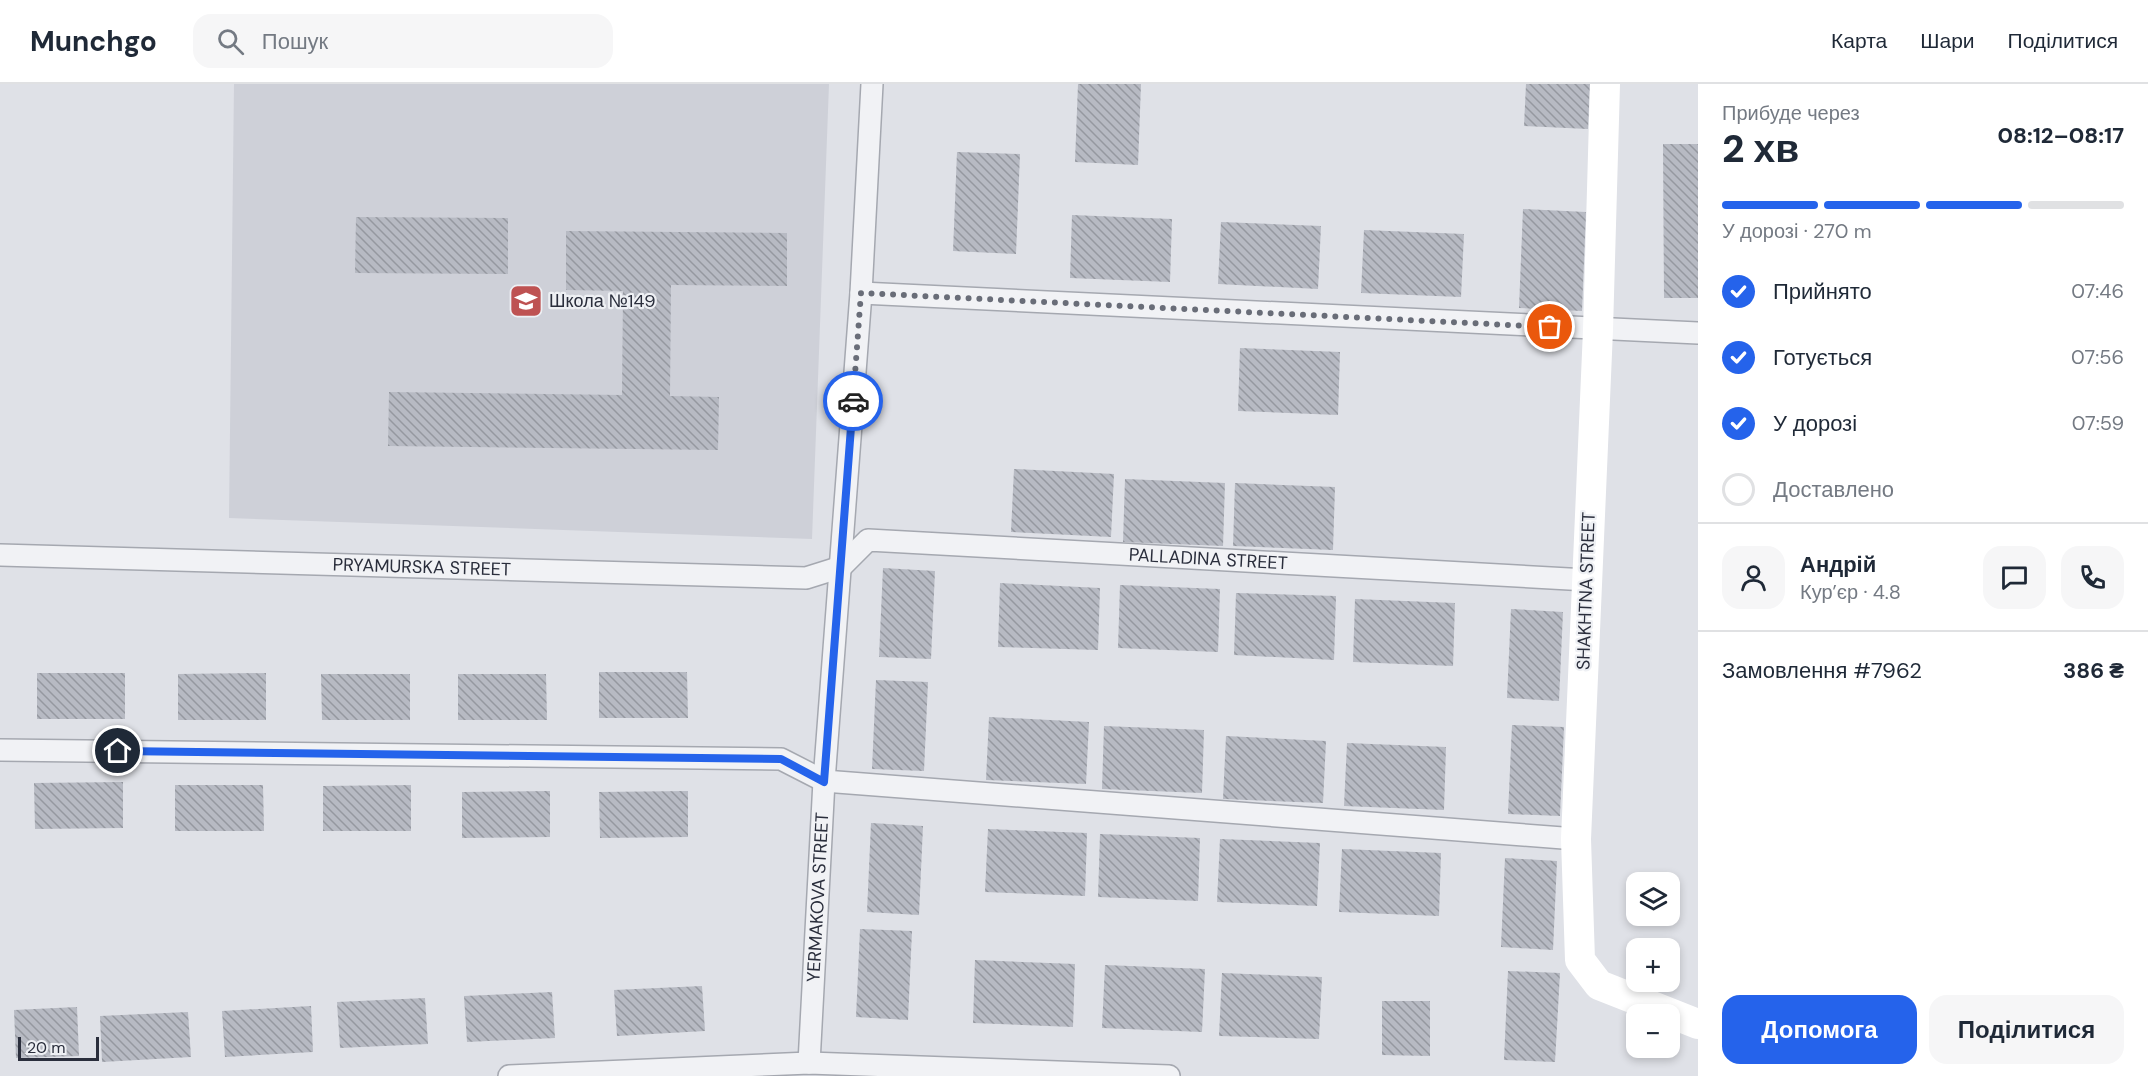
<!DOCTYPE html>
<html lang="uk">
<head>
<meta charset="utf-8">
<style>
  body { margin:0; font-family:"DM Sans",sans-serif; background:#f6f6f7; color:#1f2937; height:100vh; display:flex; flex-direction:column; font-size:22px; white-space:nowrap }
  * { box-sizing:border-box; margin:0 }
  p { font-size:20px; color:#747a83 }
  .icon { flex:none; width:33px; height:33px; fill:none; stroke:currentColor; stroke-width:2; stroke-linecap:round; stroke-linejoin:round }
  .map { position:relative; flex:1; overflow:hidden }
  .details { display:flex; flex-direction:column; background:#fff; width:450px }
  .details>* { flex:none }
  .tools { position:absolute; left:1626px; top:788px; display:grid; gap:12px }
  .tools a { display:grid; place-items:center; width:54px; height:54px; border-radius:12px; background:#fff; box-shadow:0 3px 9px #0003; font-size:30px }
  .scale { position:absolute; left:18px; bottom:15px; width:81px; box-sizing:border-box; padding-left:6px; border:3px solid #2a2e3c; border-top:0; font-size:16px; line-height:21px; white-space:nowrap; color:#2a2e3c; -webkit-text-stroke:4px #eef0f4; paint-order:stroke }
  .pin { position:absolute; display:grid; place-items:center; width:51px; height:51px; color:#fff; margin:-26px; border:3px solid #fff; border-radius:50%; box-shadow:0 2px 6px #0007 }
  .courier { position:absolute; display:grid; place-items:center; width:60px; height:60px; margin:-30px; border:4px solid #2563eb; border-radius:50%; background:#fff; color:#222; box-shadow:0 2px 8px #0007 }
  .head em { font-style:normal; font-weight:800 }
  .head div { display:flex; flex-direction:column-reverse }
  .head { display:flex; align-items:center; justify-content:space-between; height:102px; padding:0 24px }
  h1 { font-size:39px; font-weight:800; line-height:45px }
  .bar { display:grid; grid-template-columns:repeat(4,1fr); gap:9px 6px; align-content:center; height:72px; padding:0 24px }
  .bar i { height:8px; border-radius:4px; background:#e0e1e3 }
  .bar .active { background:#2563eb }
  .bar p { grid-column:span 4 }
  .line { display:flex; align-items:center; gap:15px; padding:0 24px; border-top:2px solid #e0e1e3 }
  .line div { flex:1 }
  .round { display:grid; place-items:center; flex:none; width:63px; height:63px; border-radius:18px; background:#f6f6f7 }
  ol { padding:0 24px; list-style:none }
  li { display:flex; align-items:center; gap:18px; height:66px }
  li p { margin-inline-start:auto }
  li .icon { padding:6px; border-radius:50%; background:#2563eb; color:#fff; stroke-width:4 }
  li:last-child { color:#747a83 }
  li i { width:33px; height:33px; border:3px solid #e0e1e3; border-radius:50% }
  .button { display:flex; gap:12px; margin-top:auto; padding:12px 24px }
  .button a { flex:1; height:69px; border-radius:18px; background:#2563eb; color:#fff; font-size:24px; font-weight:800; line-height:69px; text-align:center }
  .button a+a { background:#f6f6f7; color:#1f2937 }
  header { display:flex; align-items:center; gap:36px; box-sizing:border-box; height:84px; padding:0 30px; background:#fff; border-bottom:2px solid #e0e1e3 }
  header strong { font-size:28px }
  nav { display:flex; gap:33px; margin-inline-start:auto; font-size:21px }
  .search { width:420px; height:54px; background:#f6f6f7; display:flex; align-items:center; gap:15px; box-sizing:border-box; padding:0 21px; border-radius:18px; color:#747a83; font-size:22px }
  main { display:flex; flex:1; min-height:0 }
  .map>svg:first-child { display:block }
  .built { fill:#ced0d8 }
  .building { fill:url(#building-back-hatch) }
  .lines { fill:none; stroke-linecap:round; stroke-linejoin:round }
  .street-casing { stroke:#a5a8b0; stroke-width:24 }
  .street { stroke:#f1f2f5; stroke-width:21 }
  .secondary { stroke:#fff; stroke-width:30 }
  .done { stroke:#696d78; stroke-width:6; stroke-dasharray:0 10.8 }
  .route { stroke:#2563eb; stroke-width:8 }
  .labels { text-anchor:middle; stroke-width:4.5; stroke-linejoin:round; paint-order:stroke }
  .poi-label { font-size:18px; fill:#2a2e3c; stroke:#eef0f4; text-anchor:start }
  .street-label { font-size:18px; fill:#2a2e3c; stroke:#eef0f4 }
</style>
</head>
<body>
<header>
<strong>Munchgo</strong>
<div class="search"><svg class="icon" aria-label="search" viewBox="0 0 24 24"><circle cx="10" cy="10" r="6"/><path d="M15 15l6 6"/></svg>Пошук</div>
<nav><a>Карта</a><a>Шари</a><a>Поділитися</a></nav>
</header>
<main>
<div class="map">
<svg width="1698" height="992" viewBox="0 0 1698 992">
  <defs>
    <pattern id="building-back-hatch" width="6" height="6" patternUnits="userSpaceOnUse" patternTransform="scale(1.5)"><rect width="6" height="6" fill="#b7bac3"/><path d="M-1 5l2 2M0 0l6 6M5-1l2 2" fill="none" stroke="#9598a0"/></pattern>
  </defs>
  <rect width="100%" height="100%" fill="#dfe1e7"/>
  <!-- built -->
  <polygon class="built" points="234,0 829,0 812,455 229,434"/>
  <!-- building -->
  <g class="building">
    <polygon points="1078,0 1141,0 1138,81 1075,78"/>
    <polygon points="1526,0 1590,0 1588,45 1524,42"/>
    <polygon points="1663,60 1698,60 1698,214 1664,214"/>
    <polygon points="957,68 1020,70 1016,170 953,167"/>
    <polygon points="1523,125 1586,128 1582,227 1519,224"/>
    <polygon points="1072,131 1172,135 1170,198 1070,194"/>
    <polygon points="356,133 508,134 508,190 355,189"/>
    <polygon points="1221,138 1321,142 1318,205 1218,200"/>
    <polygon points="1364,146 1464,150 1461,213 1361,209"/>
    <polygon points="566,147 787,149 787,202 671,201 670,312 719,313 718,366 388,362 389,308 622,311 623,207 566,206"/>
    <polygon points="1240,264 1340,268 1338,331 1238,327"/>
    <polygon points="1014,385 1114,390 1111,453 1011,448"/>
    <polygon points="1125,395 1225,399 1223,462 1123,458"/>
    <polygon points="1235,399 1335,403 1333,466 1233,462"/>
    <polygon points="883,484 935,487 931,575 879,573"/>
    <polygon points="1000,499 1100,504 1098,566 998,563"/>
    <polygon points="1120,501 1220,505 1218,568 1118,564"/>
    <polygon points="1236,509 1336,512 1334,576 1234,571"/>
    <polygon points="1355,515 1455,519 1453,582 1353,578"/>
    <polygon points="1511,525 1563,528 1559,617 1507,614"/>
    <polygon points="599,588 687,588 688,634 599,634"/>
    <rect x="37" y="589" width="88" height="46"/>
    <polygon points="266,589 266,636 178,636 178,590"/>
    <polygon points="321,590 410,590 410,636 322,636"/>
    <polygon points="458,590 546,590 547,636 458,636"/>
    <polygon points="876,596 928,598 924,687 872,685"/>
    <polygon points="989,633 1089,638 1086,700 986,696"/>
    <polygon points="1512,641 1564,643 1560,732 1508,730"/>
    <polygon points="1104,642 1204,646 1202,709 1102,705"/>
    <polygon points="1226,652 1326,657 1323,719 1223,715"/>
    <polygon points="1347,659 1446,663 1444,726 1344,722"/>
    <polygon points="123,698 123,744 35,745 34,699"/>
    <polygon points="175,701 263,701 264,747 175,747"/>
    <polygon points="411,701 411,747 323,747 323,702"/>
    <polygon points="550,707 550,753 462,754 462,708"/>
    <polygon points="688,707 688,753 600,754 599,708"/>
    <polygon points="871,739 923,742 919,831 867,828"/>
    <polygon points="988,745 1087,749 1085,812 985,808"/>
    <polygon points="1100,750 1200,754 1198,817 1098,813"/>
    <polygon points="1220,755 1320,759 1317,822 1217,818"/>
    <polygon points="1342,765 1441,769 1439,832 1339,828"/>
    <polygon points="1505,774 1557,777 1553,866 1501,863"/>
    <polygon points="860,845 912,847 908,936 856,933"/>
    <polygon points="975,876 1075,880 1073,943 973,939"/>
    <polygon points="1105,881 1205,885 1202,948 1102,944"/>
    <polygon points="1508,887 1560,889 1555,978 1504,976"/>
    <polygon points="1222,889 1322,893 1319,955 1219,952"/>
    <polygon points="702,902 705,947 617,952 614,906"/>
    <polygon points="552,908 555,954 467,958 464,912"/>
    <polygon points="425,914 428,960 340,964 337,918"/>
    <polygon points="1382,917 1430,917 1430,972 1382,971"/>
    <polygon points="311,922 313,968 225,973 222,927"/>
    <polygon points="77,923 79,972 16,974 14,926"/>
    <polygon points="188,928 191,973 102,978 100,932"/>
  </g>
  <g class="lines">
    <!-- street casing -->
    <g class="street-casing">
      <g id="street">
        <polyline points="861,209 1698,249"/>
        <path id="s1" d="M0,471L806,494L841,483L868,456L1587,496"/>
        <polyline points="0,666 781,675 824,697 1576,755"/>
        <path id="s2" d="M809,979L824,697L861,209L872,0"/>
        <polyline points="509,992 809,979 1169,992"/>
      </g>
    </g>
    <!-- street -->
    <use href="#street" class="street"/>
    <!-- secondary -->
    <polyline class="secondary" points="1605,0 1598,246 1576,755 1580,876 1599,901 1698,940"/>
  </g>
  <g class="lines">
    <!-- done -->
    <polyline class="done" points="853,317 861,209 1550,243"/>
    <!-- route -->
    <polyline class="route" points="118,667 781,675 824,698 853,317"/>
  </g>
  <!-- icons -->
  <defs>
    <g id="school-square" transform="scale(1.725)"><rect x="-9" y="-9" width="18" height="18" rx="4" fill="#be5252" stroke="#eef0f4"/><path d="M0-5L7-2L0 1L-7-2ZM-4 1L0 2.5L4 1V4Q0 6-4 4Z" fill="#fff"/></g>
  </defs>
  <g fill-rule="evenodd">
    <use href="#school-square" x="526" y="217"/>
  </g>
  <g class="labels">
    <!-- poi labels -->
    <g class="poi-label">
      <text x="549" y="223">Школа №149</text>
    </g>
    <!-- street labels -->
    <g class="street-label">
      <text dy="6" stroke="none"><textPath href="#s1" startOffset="1222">PALLADINA STREET</textPath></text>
      <text dy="6" stroke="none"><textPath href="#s1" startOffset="422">PRYAMURSKA STREET</textPath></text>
      <text transform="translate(1586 507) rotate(-88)" y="6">SHAKHTNA STREET</text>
      <text dy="6" stroke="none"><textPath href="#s2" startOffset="166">YERMAKOVA STREET</textPath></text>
    </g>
  </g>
</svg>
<div class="tools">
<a><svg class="icon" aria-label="layers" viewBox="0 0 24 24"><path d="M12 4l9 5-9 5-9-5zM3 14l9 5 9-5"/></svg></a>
<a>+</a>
<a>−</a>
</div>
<div class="scale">20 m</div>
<div class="pin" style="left:1550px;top:243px;background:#ea580c"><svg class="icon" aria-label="bag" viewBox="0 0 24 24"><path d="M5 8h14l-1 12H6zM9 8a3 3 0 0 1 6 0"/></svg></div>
<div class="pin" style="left:118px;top:667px;background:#1f2937"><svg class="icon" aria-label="home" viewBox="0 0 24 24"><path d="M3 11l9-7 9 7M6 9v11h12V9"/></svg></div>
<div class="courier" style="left:853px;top:317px"><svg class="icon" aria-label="car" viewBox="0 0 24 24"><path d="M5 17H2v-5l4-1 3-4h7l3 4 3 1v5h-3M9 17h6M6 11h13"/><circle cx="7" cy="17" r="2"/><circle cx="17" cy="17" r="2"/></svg></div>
</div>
<section class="details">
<div class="head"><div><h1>2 хв</h1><p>Прибуде через</p></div><em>08:12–08:17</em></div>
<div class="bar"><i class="active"></i><i class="active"></i><i class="active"></i><i></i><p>У дорозі · 270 m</p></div>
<ol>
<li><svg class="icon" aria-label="check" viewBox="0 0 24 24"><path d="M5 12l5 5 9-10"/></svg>Прийнято<p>07:46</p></li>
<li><svg class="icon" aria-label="check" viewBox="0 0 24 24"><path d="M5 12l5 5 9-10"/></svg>Готується<p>07:56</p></li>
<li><svg class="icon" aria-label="check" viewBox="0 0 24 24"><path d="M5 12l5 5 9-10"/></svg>У дорозі<p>07:59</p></li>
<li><i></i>Доставлено</li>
</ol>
<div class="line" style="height:108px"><a class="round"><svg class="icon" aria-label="person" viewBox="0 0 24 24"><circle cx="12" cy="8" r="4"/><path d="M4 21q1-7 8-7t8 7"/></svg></a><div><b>Андрій</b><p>Кур’єр · 4.8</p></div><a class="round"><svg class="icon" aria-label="chat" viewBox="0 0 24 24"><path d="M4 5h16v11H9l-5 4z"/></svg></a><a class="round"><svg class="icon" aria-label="phone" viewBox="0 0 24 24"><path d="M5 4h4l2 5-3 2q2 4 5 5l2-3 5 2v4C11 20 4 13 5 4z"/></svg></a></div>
<div class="line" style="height:78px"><div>Замовлення #7962</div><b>386 ₴</b></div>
<div class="button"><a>Допомога</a><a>Поділитися</a></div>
</section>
</main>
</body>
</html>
